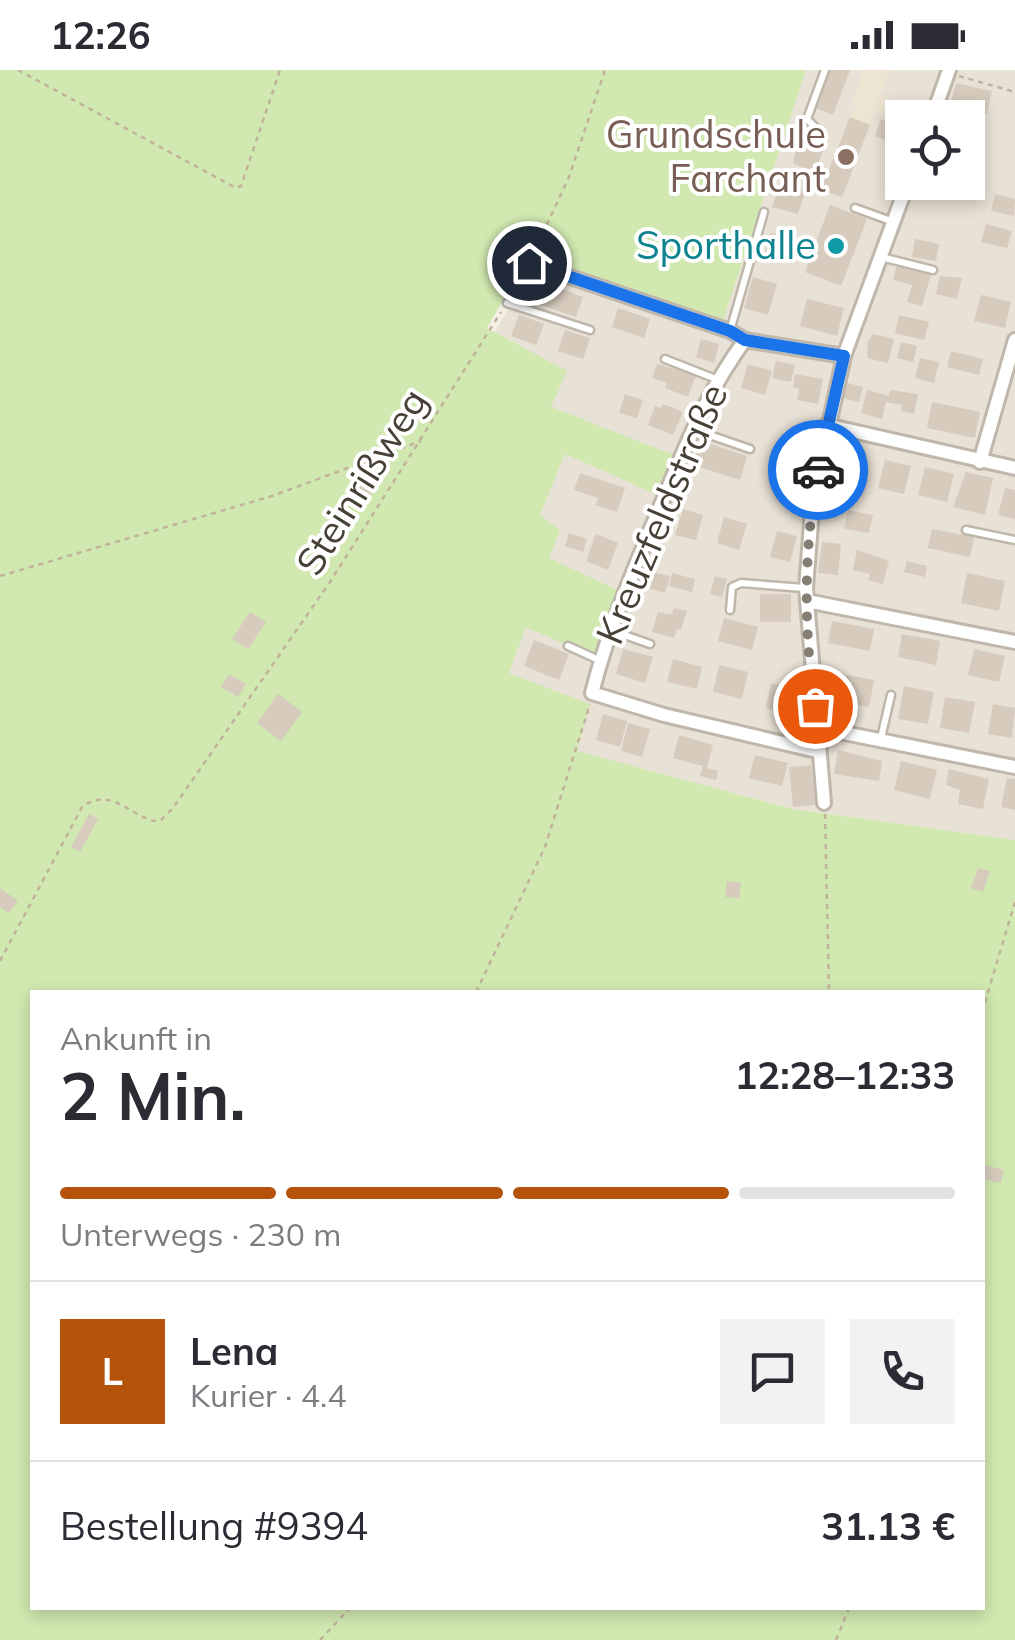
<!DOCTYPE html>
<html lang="de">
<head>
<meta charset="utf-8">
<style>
  body { margin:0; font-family:Mulish,sans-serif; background:#f2f2f3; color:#2b2b33; height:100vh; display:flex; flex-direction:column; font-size:38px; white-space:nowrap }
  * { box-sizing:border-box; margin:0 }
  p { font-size:32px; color:#7c7c81 }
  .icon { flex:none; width:55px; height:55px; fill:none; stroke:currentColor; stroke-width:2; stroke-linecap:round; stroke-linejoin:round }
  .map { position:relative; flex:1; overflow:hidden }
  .side { position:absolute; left:30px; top:920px; width:955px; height:620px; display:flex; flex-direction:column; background:#fff; border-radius:0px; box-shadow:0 5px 15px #0003 }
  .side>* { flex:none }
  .fabs { position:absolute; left:885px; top:30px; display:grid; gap:20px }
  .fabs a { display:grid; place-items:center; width:100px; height:100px; border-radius:0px; background:#fff; box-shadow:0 5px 15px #0003; font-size:50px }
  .pin { position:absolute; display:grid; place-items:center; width:85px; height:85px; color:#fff; margin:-42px; border:5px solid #fff; border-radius:50%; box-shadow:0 2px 10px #0007 }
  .courier { position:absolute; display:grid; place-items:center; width:100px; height:100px; margin:-50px; border:8px solid #1a73e8; border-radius:50%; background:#fff; color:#222; box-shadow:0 2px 12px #0007 }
  .headline em { font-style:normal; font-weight:700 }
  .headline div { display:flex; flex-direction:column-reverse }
  .headline { display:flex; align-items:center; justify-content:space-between; height:170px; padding:0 30px }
  h1 { font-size:65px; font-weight:700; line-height:75px }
  .bar { display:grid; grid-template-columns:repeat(4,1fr); gap:15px 10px; align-content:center; height:120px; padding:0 30px }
  .bar i { height:12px; border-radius:8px; background:#e1e1e2 }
  .bar .selected { background:#b45309 }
  .bar p { grid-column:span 4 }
  .line { display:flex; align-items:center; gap:25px; padding:0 30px; border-top:2px solid #e1e1e2 }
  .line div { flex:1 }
  .round { display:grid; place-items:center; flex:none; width:105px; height:105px; border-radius:0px; background:#f2f2f3 }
  .status { display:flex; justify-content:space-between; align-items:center; height:70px; padding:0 50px; background:#fff; direction:ltr }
  .status svg { height:28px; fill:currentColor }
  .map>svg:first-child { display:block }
  .residential { fill:#e8e1d5; fill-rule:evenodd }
  .education { fill:#ede4d1 }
  .green { fill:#d1e8b0; fill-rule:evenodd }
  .building { fill:#d6cbbd }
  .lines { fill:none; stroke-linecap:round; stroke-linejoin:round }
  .service-casing { stroke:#bfb7aa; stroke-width:11 }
  .minor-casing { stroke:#bfb7aa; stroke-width:18 }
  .path { stroke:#c1b29b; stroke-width:2.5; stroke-dasharray:5 5; stroke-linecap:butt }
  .service { stroke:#fff; stroke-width:6 }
  .minor { stroke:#fff; stroke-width:12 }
  .done { stroke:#847e74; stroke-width:10; stroke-dasharray:0 18 }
  .route { stroke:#1a73e8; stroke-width:12 }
  .education-dot { fill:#8d6e63; stroke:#fff; stroke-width:4 }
  .culture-dot { fill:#0f9aa8; stroke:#fff; stroke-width:4 }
  .labels { text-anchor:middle; stroke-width:8; stroke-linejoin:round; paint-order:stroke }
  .education-label { font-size:38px; fill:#785e54; stroke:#fff; text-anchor:end }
  .culture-label { font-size:38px; fill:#0d838f; stroke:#fff; text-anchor:end }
  .street-label { font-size:38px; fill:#474036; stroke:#fff }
</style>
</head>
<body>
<div class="status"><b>12:26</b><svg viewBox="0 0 49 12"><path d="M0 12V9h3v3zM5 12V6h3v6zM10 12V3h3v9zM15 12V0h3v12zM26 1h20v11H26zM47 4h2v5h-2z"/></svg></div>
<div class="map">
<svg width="1015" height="1570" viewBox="0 0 1015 1570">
  <rect width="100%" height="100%" fill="#f4f0e7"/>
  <!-- residential -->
  <path class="residential" d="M806,0H1015V770L793,739L576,681L589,634L509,603L549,488L540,445L565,383L663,428L679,388L550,337L566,301L494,263L538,191L722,254ZM902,48H968V112H902Z"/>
  <!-- education -->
  <polygon class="education" points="864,0 890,0 880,25 890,29 883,45 875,42 870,55 851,47 856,34 852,32"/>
  <!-- green -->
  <path class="green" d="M0,0H806L722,254L528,187L487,258L567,301L551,337L679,387L664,428L565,384L540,445L560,460L549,488L624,523L600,590L526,557L509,603L590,634L577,681L793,739L1015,770V1570H0ZM32,922H982V1538H32Z"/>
  <!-- building -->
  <g class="building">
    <polygon points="827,0 850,0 833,45 813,37"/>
    <polygon points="956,13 992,21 987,44 950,36"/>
    <polygon points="850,47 870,55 842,127 821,120"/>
    <polygon points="881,49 902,57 900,77 875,66"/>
    <polygon points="798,69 824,78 816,101 793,94"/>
    <polygon points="781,111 806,120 798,144 772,137"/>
    <polygon points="919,112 938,112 933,128 916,122"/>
    <polygon points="995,124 1015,129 1014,146 991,141"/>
    <polygon points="830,135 867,149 841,216 805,202"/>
    <polygon points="986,154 1012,161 1007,178 981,172"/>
    <polygon points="771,163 791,168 785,189 765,183"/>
    <polygon points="915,169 939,174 936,191 912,187"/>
    <polygon points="897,194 931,204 922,236 907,232 912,215 893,210"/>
    <polygon points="940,206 962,208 957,229 936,224"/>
    <polygon points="753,207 777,214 768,245 744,238"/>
    <polygon points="543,212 583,227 576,247 535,233"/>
    <polygon points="981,225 1011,232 1005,258 974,251"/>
    <polygon points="807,229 844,238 837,266 800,256"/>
    <polygon points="618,238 650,249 644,268 612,257"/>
    <polygon points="519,245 544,254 536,275 511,266"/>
    <polygon points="899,245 929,252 924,270 895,263"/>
    <polygon points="565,260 590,268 583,289 558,281"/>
    <polygon points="873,264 894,269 888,293 867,288 868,272"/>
    <polygon points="701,269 719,274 714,293 696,287"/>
    <polygon points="901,272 917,276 913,292 897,288"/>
    <polygon points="951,281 983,289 979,305 947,297"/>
    <polygon points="920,288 939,292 934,313 915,308"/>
    <polygon points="776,291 795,295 791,312 772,308"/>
    <polygon points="657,294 696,305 688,327 665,318 667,313 652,308"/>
    <polygon points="748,294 772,301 765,325 741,318"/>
    <polygon points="795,304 823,309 818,334 797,330 799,319 793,317"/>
    <polygon points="844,312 863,317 859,332 840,327"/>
    <polygon points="867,320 889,326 890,320 918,324 914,344 901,341 902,335 886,332 882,349 861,343"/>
    <polygon points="625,324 643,330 637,348 619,343"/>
    <polygon points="932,332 980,342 975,368 927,358"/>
    <polygon points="663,334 683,342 673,365 648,355 655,336 661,338"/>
    <polygon points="708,373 747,386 740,410 693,395 697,381 705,383"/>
    <polygon points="839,376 866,381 860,412 833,407"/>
    <polygon points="775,386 800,392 794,417 770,412"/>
    <polygon points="885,390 911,396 904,424 878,418"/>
    <polygon points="925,397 954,404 947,432 918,425"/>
    <polygon points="966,402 993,408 985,445 953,437"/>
    <polygon points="580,403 625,418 617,442 596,435 598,428 574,420"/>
    <polygon points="355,409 373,420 361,442 342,431"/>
    <polygon points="1005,418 1015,420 1015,449 998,445"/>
    <polygon points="683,439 703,445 696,470 675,465"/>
    <polygon points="848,440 873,445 869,463 844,459"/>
    <polygon points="724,447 747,454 739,480 717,473"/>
    <polygon points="932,459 974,467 970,487 928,478"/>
    <polygon points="777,461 797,466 790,492 770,487"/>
    <polygon points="569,463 587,469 583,482 565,476"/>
    <polygon points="596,464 618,473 608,500 586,491"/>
    <polygon points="822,472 841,474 838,505 818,503"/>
    <polygon points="857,480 889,491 883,514 868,510 870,504 853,500"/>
    <polygon points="907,491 927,496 925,507 904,502"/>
    <polygon points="649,501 670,506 665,523 645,517"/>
    <polygon points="672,503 695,509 692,522 669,516"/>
    <polygon points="967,503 1005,511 999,541 961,533"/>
    <polygon points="715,506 727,509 722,527 710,524"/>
    <rect x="760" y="524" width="31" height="28"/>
    <polygon points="674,538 687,541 681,560 677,559 674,568 652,562 658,542 671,545"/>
    <polygon points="250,542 266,552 248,579 232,569"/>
    <polygon points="724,548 758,557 752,580 718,571"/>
    <polygon points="832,551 874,559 870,581 828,573"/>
    <polygon points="902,564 940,571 936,595 898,587"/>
    <polygon points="534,570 569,584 559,610 524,596"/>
    <polygon points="623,579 653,587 645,613 616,604"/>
    <polygon points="974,579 1005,586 999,612 968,605"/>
    <polygon points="673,589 702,597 697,619 667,612"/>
    <polygon points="719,595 748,602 742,629 713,622"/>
    <polygon points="836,603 874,610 869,637 831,630"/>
    <polygon points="229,604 246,614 238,627 221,617"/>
    <polygon points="771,613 801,619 795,644 766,638"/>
    <polygon points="904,616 934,622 928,654 898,649"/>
    <polygon points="278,624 302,642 281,671 257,653"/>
    <polygon points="945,627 975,632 969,663 940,658"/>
    <polygon points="993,634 1015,638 1012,668 988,664"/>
    <polygon points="603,644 627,651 620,677 596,670"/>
    <polygon points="628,653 650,659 642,687 621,681"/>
    <polygon points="679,665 713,675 707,698 718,701 716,710 700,706 703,696 673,688"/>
    <polygon points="838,680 882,691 879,711 834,704"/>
    <polygon points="755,685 788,693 782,716 749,708"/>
    <polygon points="901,691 937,700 930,729 894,720"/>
    <polygon points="811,695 815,735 793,737 789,697"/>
    <polygon points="949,699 989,709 983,739 958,734 960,720 946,715"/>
    <polygon points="1007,708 1015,709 1015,740 1001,737"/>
    <polygon points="89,744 98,749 80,782 71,777"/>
    <polygon points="978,798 990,801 983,822 971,818"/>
    <polygon points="727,811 741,813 739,828 725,827"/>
    <polygon points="0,818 18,831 9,843 0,837"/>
    <polygon points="985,1095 1004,1100 1001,1113 982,1109"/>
  </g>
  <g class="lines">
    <!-- service casing -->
    <g class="service-casing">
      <g id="service">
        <polyline points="818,60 807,49 825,0"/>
        <polyline points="855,138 891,151"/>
        <polyline points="881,187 933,200"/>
        <polyline points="507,233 590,260"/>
        <polyline points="730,261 764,142"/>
        <polyline points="665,289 716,309"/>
        <polyline points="695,360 750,379"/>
        <polyline points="966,460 1015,470"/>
        <polyline points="730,540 732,517 741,513 804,518"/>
        <polyline points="613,561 650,574"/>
        <polyline points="568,576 599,590"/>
        <polyline points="881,668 891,625"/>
      </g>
    </g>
    <!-- minor casing -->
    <g class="minor-casing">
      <g id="minor">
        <polyline points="932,48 949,0"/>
        <polyline points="529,193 730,261 745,270 844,286"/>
        <path d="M745,270C705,324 684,381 658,442C633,502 608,560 592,623L664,645L817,681"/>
        <polyline points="826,355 1015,398"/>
        <polyline points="980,392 1015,270"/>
        <polyline points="807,531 1015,572"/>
        <polyline points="819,658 1015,697"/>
        <polyline points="824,733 806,518 813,428 844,286 908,112"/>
      </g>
    </g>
    <!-- path -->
    <g class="path">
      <polyline points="18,0 236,118 241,116 280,0"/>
      <polyline points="959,6 1015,22"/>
      <polyline points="534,182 569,107 605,0"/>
      <polyline points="511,226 524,203"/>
      <polyline points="0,506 272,426 421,371"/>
      <polyline points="825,744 829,922"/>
      <path d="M0,891L82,737C109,717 126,742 153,751L161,750L173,738L330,512L501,242"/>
      <polyline points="476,922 545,777 590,634"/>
      <polyline points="982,942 1015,832"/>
      <polyline points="320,1570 350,1538"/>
      <polyline points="836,1570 849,1538"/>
    </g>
    <!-- service -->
    <use href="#service" class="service"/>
    <!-- minor -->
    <use href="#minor" class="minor"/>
  </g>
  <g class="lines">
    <!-- done -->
    <path class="done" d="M815,636C803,557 804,478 818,400"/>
    <!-- route -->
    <polyline class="route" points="529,193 730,261 745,270 844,286 818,400"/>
  </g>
  <!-- markers -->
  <circle class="education-dot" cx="846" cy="87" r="10"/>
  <circle class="culture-dot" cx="836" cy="176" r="10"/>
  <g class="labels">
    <!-- education labels -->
    <g class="education-label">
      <text x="826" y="78">Grundschule<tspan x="826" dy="44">Farchant</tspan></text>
    </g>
    <!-- culture labels -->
    <g class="culture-label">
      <text x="816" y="189">Sporthalle</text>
    </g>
    <!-- street labels -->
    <g class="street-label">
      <text transform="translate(362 412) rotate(-58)" y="13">Steinrißweg</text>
      <text transform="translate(662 444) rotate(-67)" y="13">Kreuzfeldstraße</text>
    </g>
  </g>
</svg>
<div class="fabs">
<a><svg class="icon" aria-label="locate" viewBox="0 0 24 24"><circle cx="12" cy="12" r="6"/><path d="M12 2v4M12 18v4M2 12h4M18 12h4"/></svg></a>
</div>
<div class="pin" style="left:815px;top:636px;background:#ea580c"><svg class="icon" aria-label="bag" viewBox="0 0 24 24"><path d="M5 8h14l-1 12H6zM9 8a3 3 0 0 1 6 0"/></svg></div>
<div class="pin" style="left:529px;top:193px;background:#1f2937"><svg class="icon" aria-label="home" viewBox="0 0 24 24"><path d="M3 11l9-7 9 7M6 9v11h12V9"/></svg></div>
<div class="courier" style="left:818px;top:400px"><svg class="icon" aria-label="car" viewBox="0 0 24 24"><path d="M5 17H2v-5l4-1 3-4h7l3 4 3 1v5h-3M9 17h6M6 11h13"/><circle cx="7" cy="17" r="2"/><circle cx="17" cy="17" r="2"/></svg></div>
<section class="side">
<div class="headline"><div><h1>2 Min.</h1><p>Ankunft in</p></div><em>12:28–12:33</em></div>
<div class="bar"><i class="selected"></i><i class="selected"></i><i class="selected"></i><i></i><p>Unterwegs · 230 m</p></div>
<div class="line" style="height:180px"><b class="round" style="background:#b45309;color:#fff">L</b><div><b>Lena</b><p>Kurier · 4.4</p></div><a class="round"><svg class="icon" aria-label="chat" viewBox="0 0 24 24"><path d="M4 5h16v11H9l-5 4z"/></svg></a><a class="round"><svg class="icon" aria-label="phone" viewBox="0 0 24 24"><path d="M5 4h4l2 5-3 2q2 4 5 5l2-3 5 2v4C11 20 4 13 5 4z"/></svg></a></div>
<div class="line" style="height:130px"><div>Bestellung #9394</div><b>31.13 €</b></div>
</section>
</div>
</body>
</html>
